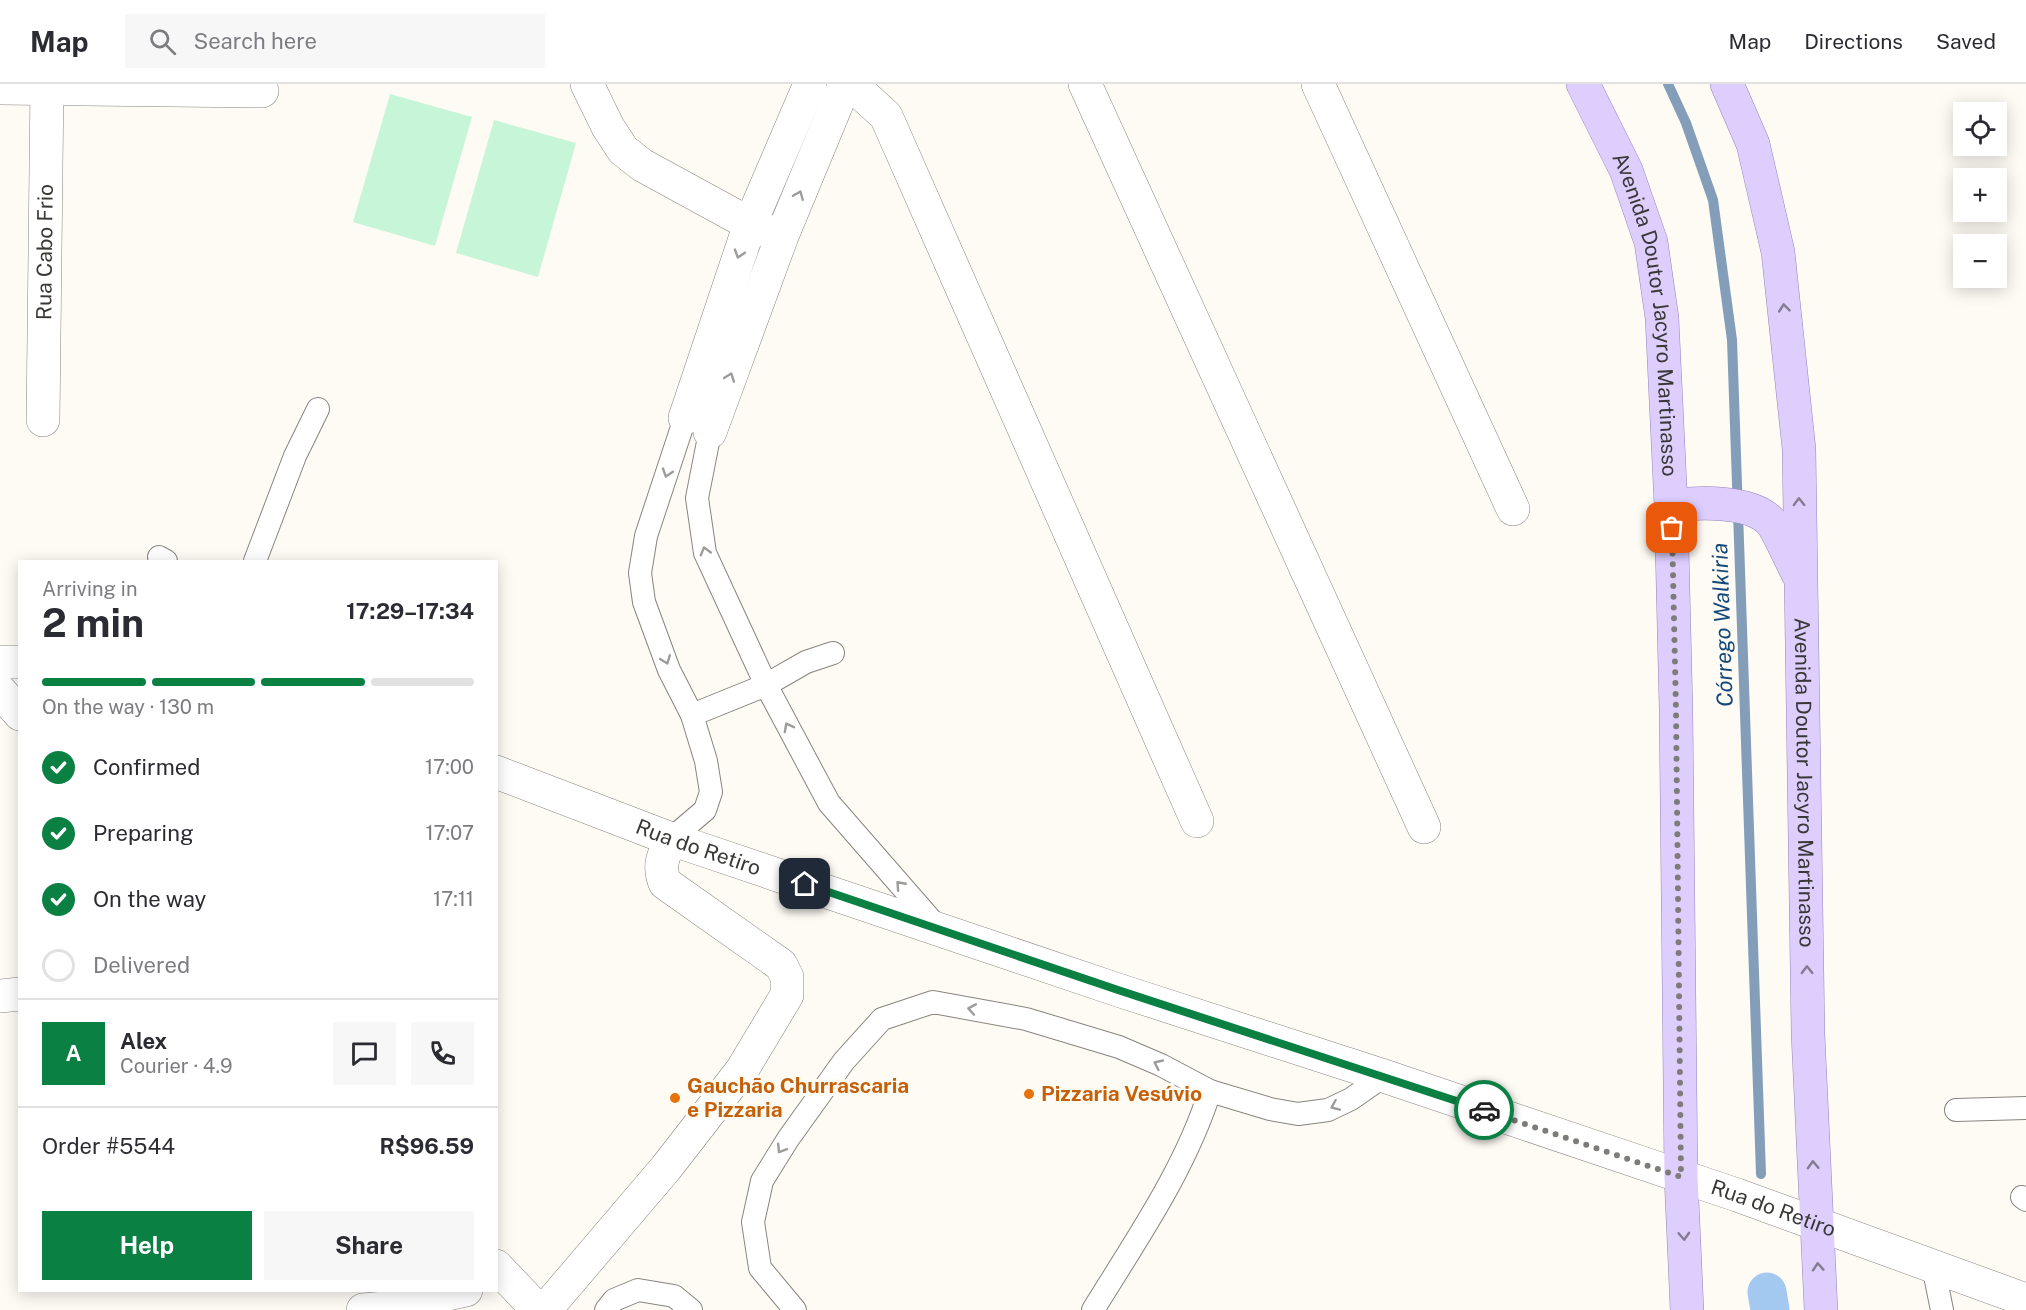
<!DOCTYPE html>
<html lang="en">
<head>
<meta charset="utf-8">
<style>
  body { margin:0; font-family:"Public Sans",sans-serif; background:#f7f7f7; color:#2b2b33; height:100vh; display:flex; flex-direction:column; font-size:22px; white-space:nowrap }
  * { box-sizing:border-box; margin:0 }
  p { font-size:20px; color:#7c7c81 }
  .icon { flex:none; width:33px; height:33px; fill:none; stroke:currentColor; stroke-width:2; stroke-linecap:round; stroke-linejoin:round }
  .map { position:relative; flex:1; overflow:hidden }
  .panel { position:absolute; left:18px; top:476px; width:480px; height:732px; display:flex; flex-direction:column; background:#fff; border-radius:0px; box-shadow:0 3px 15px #0003 }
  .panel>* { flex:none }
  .fabs { position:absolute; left:1953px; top:18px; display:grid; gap:12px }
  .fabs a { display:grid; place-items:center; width:54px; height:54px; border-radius:0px; background:#fff; box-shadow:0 3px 15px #0003; font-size:30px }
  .pin { position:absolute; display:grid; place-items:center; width:51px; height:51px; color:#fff; margin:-26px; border-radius:12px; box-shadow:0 3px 9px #0006 }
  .courier { position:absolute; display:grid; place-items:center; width:60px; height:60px; margin:-30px; border:4px solid #0b8043; border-radius:50%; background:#fff; color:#222; box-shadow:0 2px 8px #0007 }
  .headline em { font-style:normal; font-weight:700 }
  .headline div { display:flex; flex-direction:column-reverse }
  .headline { display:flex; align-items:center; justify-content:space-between; height:102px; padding:0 24px }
  h1 { font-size:39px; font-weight:700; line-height:45px }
  .bar { display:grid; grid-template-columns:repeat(4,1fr); gap:9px 6px; align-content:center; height:72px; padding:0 24px }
  .bar i { height:8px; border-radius:4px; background:#e1e1e2 }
  .bar .on { background:#0b8043 }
  .bar p { grid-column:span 4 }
  .line { display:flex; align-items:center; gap:15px; padding:0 24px; border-top:2px solid #e1e1e2 }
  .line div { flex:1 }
  .round { display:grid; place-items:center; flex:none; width:63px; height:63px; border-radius:0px; background:#f7f7f7 }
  ol { padding:0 24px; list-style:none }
  li { display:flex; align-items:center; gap:18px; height:66px }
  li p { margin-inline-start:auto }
  li .icon { padding:6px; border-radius:50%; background:#0b8043; color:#fff; stroke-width:4 }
  li:last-child { color:#7c7c81 }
  li i { width:33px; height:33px; border:3px solid #e1e1e2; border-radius:50% }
  .primary-button { display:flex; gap:12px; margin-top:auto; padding:12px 24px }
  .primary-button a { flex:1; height:69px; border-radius:0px; background:#0b8043; color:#fff; font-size:24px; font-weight:700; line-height:69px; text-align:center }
  .primary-button a+a { background:#f7f7f7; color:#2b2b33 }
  header { display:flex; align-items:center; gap:36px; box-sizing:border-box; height:84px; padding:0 30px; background:#fff; border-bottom:2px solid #e1e1e2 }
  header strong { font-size:28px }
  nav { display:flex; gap:33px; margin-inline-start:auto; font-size:21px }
  .search { width:420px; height:54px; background:#f7f7f7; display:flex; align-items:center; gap:15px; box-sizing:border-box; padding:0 21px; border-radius:0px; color:#7c7c81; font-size:22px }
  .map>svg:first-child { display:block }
  .green { fill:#c6f6d7 }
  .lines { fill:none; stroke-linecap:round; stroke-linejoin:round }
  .stream { stroke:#849eb9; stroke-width:10 }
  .canal { stroke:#a4c9f1; stroke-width:39 }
  .lane-casing { stroke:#88857f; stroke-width:24 }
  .street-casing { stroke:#88857f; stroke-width:34 }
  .secondary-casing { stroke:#88857f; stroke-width:34 }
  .primary-casing { stroke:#9584b8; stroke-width:34 }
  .lane { stroke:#fff; stroke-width:22 }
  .street { stroke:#fff; stroke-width:33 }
  .secondary { stroke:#fff; stroke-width:33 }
  .primary { stroke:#ddcefe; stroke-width:33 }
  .oneway { stroke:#9c9c9a }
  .oneway2 { stroke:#837c8f }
  .done { stroke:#7e7c78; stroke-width:6; stroke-dasharray:0 10.8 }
  .route { stroke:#0b8043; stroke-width:8 }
  .food-dot { fill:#e8710a; stroke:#fefbf5; stroke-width:2 }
  .labels { text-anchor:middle; stroke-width:6; stroke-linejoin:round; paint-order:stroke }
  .street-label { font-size:21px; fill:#393835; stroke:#fefbf5 }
  .food-label { font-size:21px; font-weight:bold; fill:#c56008; stroke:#fefbf5; text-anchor:start }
  .water-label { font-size:22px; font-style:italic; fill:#134879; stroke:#fefbf5 }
</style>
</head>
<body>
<header>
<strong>Map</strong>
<div class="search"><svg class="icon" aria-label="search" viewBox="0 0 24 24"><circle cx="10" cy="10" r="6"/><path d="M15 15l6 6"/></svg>Search here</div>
<nav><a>Map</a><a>Directions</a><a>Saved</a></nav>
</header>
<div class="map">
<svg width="2026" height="1226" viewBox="0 0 2026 1226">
  <rect width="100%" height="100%" fill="#fefbf5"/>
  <!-- green -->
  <g class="green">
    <polygon points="390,10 472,33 435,162 353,138"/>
    <polygon points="494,36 576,59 538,193 456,169"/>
  </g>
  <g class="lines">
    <!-- stream -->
    <polyline class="stream" points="1668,0 1686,39 1713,116 1732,256 1761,1090"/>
    <!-- canal -->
    <polyline class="canal" points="1767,1208 1770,1226"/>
    <!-- lane casing -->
    <g class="lane-casing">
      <g id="lane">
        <polyline points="710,348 697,414 705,469 766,601 829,719 938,844"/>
        <polyline points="159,473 166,477"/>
        <polyline points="255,477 295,372 318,325"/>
        <polyline points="692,631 766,601 806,578 833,569"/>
        <polyline points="671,755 705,726 711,708 706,677 692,631 669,586 644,518 640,489 646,452 685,334"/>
        <polyline points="1956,1026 2026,1024"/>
        <polyline points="2022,1113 2026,1116"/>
        <polyline points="1933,1182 1942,1226"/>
        <polyline points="606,1226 614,1216 638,1206 674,1212 691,1226"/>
        <polyline points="795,1226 760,1184 753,1138 762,1097 788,1055 844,977 882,935 933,918 1026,935 1119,963 1161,981 1210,1007 1270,1025 1298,1030 1328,1026 1351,1015 1384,992"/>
        <path d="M1093,1226C1136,1156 1185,1086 1210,1007"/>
      </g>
    </g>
    <!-- street casing -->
    <g class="street-casing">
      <g id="street">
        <polyline points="587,0 608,43 623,66 642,81 750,140 770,148"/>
        <polyline points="851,0 886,32 1197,737"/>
        <polyline points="1085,0 1424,743"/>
        <polyline points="1318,0 1513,425"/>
        <polyline points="0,4 262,7"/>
        <polyline points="685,334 750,140 810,0"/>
        <path id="s1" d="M43,336L47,0"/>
        <polyline points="710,348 782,152 845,0"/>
        <polyline points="0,912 20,910"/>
        <polyline points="363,1226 385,1224 466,1206"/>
        <path d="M545,1226L666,1084L742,986L787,911V893L781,881L665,799C658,782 663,772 671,755"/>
      </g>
    </g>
    <!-- secondary casing -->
    <g class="secondary-casing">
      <g id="secondary">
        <polyline points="0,578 20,578"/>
        <polyline points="0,607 20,630"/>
        <path id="s2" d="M496,688L671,755L1118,906L1384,992L1737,1111L2026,1216"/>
        <polyline points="496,1182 538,1226"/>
      </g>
    </g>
    <!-- primary casing -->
    <g class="primary-casing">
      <g id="primary">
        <path id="s3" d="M1583,0L1626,86L1651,158L1662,234L1671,422L1676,626L1681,1093L1687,1226"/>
        <path id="s4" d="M1727,0L1753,60L1778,168L1799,365L1808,950L1821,1226"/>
        <path d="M1671,422C1697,418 1750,416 1770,437C1777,444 1792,479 1798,490"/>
      </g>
    </g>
    <!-- lane -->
    <use href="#lane" class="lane"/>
    <!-- street -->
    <use href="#street" class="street"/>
    <!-- secondary -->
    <use href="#secondary" class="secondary"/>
    <!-- primary -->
    <use href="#primary" class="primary"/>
  </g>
  <!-- one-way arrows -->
  <defs><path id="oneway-chevron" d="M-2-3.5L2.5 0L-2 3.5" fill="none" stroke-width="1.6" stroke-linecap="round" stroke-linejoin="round" transform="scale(1.5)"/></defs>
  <g class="oneway">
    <use href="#oneway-chevron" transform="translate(799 111) rotate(-68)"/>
    <use href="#oneway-chevron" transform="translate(739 170) rotate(108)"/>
    <use href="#oneway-chevron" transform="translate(730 293) rotate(-70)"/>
    <use href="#oneway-chevron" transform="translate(667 389) rotate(108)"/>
    <use href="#oneway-chevron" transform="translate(705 467) rotate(-106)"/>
    <use href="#oneway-chevron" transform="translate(666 576) rotate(69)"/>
    <use href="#oneway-chevron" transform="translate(788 643) rotate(-118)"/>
    <use href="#oneway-chevron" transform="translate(900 801) rotate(-132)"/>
    <use href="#oneway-chevron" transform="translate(972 925) rotate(-170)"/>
    <use href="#oneway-chevron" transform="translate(1158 980) rotate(-155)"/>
    <use href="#oneway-chevron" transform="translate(1335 1022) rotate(157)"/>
    <use href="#oneway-chevron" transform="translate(781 1065) rotate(122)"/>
  </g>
  <g class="oneway2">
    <use href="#oneway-chevron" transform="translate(1784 224) rotate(-96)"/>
    <use href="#oneway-chevron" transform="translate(1799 418) rotate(-91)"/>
    <use href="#oneway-chevron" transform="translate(1807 886) rotate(-91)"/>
    <use href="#oneway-chevron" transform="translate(1813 1081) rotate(-92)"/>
    <use href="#oneway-chevron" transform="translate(1684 1152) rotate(87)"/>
    <use href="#oneway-chevron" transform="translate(1818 1183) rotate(-94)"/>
  </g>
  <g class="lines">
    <!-- done -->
    <polyline class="done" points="1484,1026 1681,1093 1676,626 1672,444"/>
    <!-- route -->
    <polyline class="route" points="805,800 1118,906 1484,1026"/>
  </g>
  <!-- markers -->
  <g class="food-dot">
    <circle cx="1029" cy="1010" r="6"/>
    <circle cx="675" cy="1014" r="6"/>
  </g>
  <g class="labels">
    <!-- street labels -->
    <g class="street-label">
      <text dy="7" stroke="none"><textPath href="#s1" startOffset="168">Rua Cabo Frio</textPath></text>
      <text dy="7" stroke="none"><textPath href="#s3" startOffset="243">Avenida Doutor Jacyro Martinasso</textPath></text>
      <text dy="7" stroke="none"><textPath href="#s4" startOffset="708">Avenida Doutor Jacyro Martinasso</textPath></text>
      <text dy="7" stroke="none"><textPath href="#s2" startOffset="216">Rua do Retiro</textPath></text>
      <text dy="7" stroke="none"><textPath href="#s2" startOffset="1350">Rua do Retiro</textPath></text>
    </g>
    <!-- food labels -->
    <g class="food-label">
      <text x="687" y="1009">Gauchão Churrascaria<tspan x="687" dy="24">e Pizzaria</tspan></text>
      <text x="1041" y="1017">Pizzaria Vesúvio</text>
    </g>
    <!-- water labels -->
    <g class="water-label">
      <text transform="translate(1722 541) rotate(-92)" y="8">Córrego Walkiria</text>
    </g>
  </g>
</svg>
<div class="fabs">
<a><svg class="icon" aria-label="locate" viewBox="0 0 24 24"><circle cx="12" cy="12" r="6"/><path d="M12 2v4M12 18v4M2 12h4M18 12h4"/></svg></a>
<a>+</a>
<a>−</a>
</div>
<div class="pin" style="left:1672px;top:444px;background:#ea580c"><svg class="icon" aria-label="bag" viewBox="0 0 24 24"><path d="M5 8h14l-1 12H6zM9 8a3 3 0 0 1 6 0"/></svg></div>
<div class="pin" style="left:805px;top:800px;background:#1f2937"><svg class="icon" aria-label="home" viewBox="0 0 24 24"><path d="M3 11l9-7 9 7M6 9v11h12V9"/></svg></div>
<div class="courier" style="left:1484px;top:1026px"><svg class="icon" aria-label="car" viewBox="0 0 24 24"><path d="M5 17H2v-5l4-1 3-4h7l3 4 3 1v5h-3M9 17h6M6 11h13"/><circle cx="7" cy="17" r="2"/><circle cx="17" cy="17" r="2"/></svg></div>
<section class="panel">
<div class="headline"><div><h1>2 min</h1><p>Arriving in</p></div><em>17:29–17:34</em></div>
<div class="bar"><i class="on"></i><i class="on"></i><i class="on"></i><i></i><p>On the way · 130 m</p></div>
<ol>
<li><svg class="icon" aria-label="check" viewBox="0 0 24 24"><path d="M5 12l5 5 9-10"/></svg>Confirmed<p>17:00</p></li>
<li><svg class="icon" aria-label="check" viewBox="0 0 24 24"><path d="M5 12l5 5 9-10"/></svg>Preparing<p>17:07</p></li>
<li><svg class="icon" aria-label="check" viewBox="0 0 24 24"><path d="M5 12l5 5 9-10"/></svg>On the way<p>17:11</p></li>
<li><i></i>Delivered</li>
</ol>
<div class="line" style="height:108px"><b class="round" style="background:#0b8043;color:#fff">A</b><div><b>Alex</b><p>Courier · 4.9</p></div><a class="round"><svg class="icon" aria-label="chat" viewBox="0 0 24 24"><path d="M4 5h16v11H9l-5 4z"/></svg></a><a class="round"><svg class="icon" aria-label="phone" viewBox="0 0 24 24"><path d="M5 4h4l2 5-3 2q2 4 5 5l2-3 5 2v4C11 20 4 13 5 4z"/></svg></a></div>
<div class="line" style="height:78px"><div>Order #5544</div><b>R$96.59</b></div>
<div class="primary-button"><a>Help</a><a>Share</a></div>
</section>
</div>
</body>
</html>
